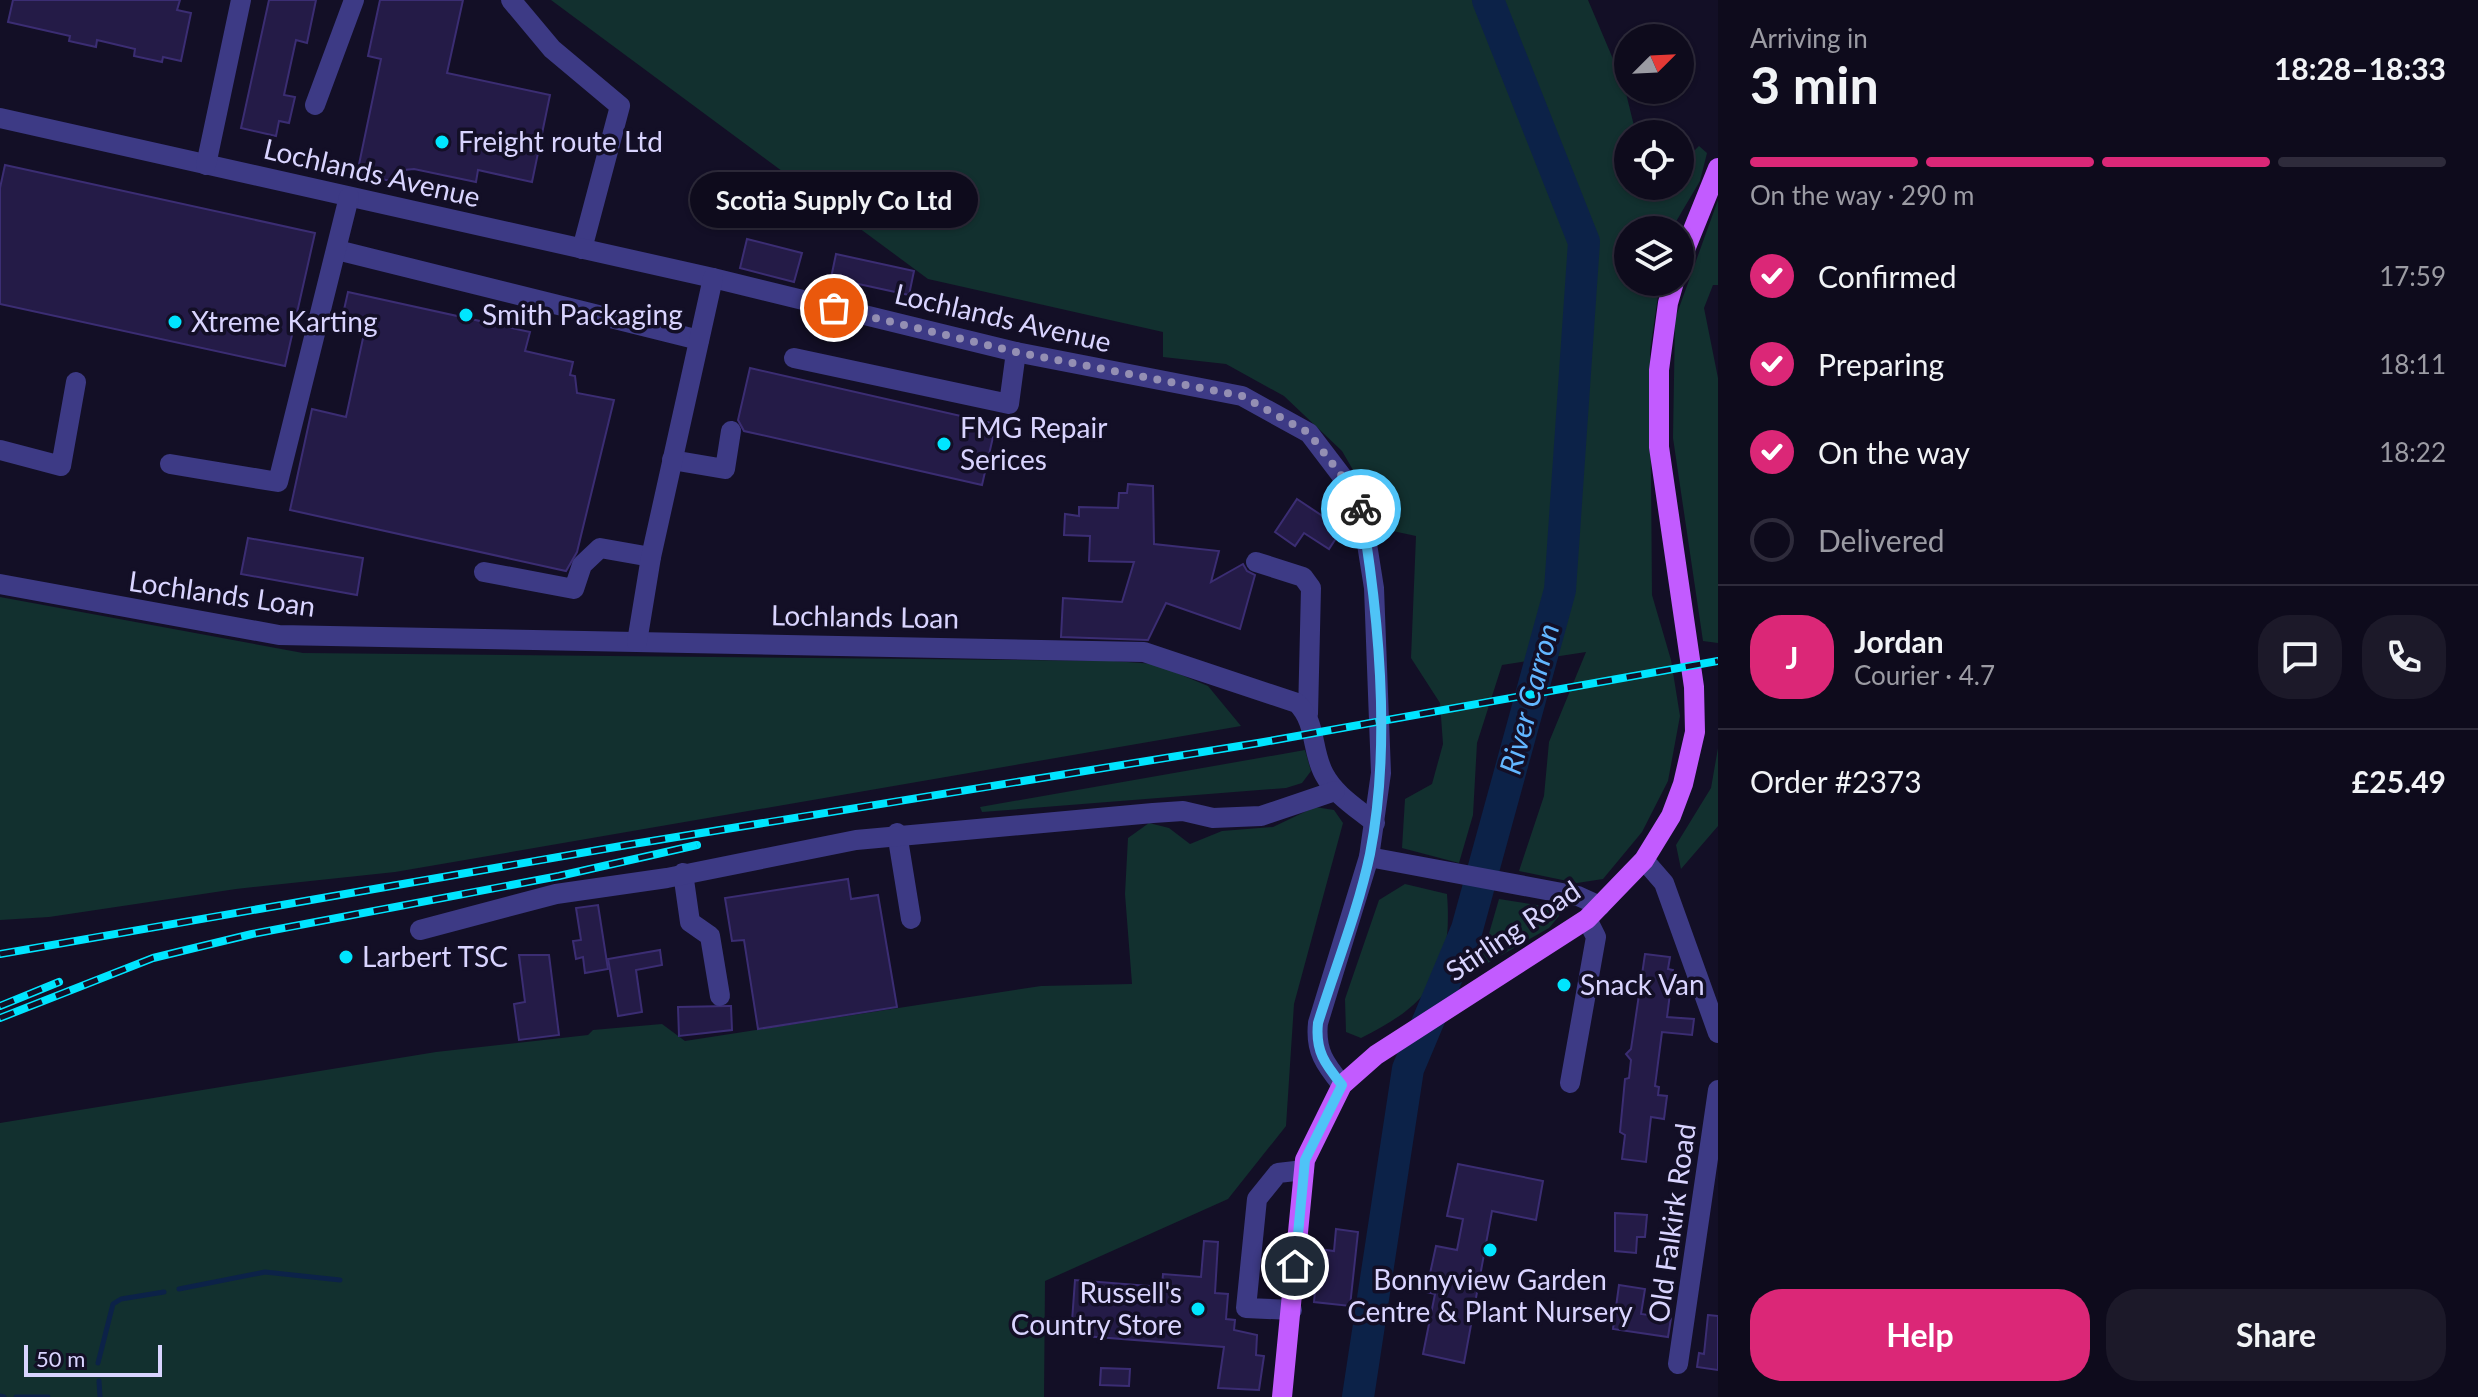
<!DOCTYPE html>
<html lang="en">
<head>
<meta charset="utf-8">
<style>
  body { margin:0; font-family:Lato,sans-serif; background:#1c1929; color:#f1f3f6; height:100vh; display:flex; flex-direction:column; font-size:30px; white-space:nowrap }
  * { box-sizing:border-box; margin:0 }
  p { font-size:26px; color:#9b9ba3 }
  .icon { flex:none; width:44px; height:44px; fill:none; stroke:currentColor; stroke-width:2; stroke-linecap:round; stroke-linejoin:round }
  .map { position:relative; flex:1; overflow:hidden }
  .drawer { display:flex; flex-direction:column; background:#0e0b1c; width:760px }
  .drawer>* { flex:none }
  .needle { width:52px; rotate:66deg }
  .buttons { position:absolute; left:1614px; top:24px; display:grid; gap:16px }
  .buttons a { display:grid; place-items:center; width:80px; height:80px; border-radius:50%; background:#0e0b1c; box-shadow:0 2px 6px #0004,0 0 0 2px #2e2b3b; font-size:40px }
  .scale { position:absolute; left:24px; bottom:20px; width:138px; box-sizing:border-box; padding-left:8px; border:4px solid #d9d4ff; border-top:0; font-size:22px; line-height:28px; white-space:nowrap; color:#d9d4ff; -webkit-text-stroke:6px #130f26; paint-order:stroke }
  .pin { position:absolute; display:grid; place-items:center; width:68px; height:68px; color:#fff; margin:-34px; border:4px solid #fff; border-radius:50%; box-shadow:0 2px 8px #0007 }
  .courier { position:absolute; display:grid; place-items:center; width:80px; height:80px; margin:-40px; border:6px solid #4fc3f7; border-radius:50%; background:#fff; color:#222; box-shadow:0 2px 10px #0007 }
  .bubble { position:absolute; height:56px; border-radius:28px; background:#0e0b1c; box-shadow:0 2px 6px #0004,0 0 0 2px #2e2b3b; font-size:26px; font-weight:700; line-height:56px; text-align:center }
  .headline em { font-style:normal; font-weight:700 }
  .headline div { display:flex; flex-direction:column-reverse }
  .headline { display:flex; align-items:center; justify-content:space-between; height:136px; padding:0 32px }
  h1 { font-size:52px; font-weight:700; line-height:60px }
  .bar { display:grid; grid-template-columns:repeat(4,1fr); gap:12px 8px; align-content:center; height:96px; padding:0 32px }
  .bar i { height:10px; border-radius:6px; background:#2e2b3b }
  .bar .current { background:#db2777 }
  .bar p { grid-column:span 4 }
  .line { display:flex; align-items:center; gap:20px; padding:0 32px; border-top:2px solid #2e2b3b }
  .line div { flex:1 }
  .round { display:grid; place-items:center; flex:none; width:84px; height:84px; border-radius:32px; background:#1c1929 }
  ol { padding:0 32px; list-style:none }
  li { display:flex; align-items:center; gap:24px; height:88px }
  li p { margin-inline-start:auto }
  li .icon { padding:8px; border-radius:50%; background:#db2777; color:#fff; stroke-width:4 }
  li:last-child { color:#9b9ba3 }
  li i { width:44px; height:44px; border:4px solid #2e2b3b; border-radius:50% }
  .button { display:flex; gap:16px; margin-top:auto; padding:16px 32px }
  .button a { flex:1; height:92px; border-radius:32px; background:#db2777; color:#fff; font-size:32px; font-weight:700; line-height:92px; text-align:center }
  .button a+a { background:#1c1929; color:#f1f3f6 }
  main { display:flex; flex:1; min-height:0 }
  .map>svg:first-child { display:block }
  .green { fill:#12302f }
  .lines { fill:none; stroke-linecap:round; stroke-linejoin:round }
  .stream { stroke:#0c2248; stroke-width:5 }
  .river { stroke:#0c2248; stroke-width:32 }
  .building { fill:#241b47; stroke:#3b2d73; stroke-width:2 }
  .minor { stroke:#3d3a85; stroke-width:20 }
  .major { stroke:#c25bff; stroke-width:20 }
  .rail-casing { stroke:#00e5ff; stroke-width:8 }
  .rail { stroke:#130f26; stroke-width:5; stroke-dasharray:15; stroke-linecap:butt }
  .done { stroke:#948fb3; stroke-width:8; stroke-dasharray:0 14.4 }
  .route { stroke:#4fc3f7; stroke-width:10 }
  .poi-dot { fill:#00e5ff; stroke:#130f26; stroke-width:3 }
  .labels { text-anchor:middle; stroke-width:7; stroke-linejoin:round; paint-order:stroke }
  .poi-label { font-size:28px; fill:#d9d4ff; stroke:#130f26; text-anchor:start }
  .street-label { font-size:28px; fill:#d9d4ff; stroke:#130f26 }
  .water-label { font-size:30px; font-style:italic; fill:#62b6ff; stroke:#130f26 }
</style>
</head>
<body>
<main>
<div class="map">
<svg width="1718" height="1397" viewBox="0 0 1718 1397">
  <rect width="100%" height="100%" fill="#130f26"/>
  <!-- green -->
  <g class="green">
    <polygon points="551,0 1588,0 1624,85 1636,134 1628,134 1628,186 1680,186 1680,165 1699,146 1707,153 1700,181 1671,230 1628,230 1628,282 1660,282 1650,351 1652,595 1671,660 1680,716 1668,781 1642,832 1603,879 1577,883 1519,871 1544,796 1549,742 1586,652 1502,665 1477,743 1473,815 1459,863 1402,848 1405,799 1432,784 1443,744 1440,703 1411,658 1416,536 1388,530 1342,451 1284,396 1226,364 1163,357 1163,332 928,279"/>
    <polygon points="1718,200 1718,285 1713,285 1704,308 1718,378 1718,643 1703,641 1673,438 1675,319"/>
    <polygon points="0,597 303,653 1113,661 1155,664 1208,686 1241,726 395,872 236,889 49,917 0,920"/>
    <polygon points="1718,748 1718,826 1681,869 1676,845 1711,788"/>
    <polygon points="1305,750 1311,771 1302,783 1286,788 982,812 980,807"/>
    <polygon points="1315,807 1334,810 1343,823 1294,1004 1286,1126 1228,1199 1045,1281 1044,1397 0,1397 0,1123 436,1052 588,1035 593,1030 662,1024 685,1041 1041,986 1132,984 1125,894 1128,838 1149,823 1169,828 1190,844 1222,831 1273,827"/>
    <path d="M1405,884L1447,894C1453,972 1430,1004 1361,1038L1346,1032L1345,999L1379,900Z"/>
    <polygon points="1499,899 1556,908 1559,916 1549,928 1479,968"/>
  </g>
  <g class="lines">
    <!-- stream -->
    <g class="stream">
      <polyline points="179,1289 265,1272 340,1280"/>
      <polyline points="98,1363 113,1304 121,1299 164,1292"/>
      <polyline points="99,1381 100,1397"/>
      <polyline points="0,1396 4,1397"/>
      <polyline points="16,1397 48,1397"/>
    </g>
    <!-- river -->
    <polyline class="river" points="1358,1397 1408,1069 1467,929 1560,590 1584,242 1488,0"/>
  </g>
  <!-- building -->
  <g class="building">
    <polygon points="13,0 180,0 177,10 191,13 181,61 163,57 162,62 134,56 135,49 97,40 96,47 69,41 70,36 8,22"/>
    <polygon points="269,0 316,0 307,43 296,40 284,95 295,97 289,123 279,121 276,136 241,128"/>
    <polygon points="380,0 463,0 447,73 550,95 532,182 478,170 476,182 414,169 404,170 401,183 357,174 381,59 368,56"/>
    <polygon points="5,165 315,233 285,366 0,304 0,188"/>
    <polygon points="747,239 802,253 794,282 740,268"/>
    <polygon points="836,254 914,271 909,295 831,278"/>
    <polygon points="348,292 530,332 525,351 573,362 570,375 575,376 577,393 614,400 577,552 566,571 290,510 312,409 346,417 365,329 341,323"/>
    <polygon points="750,368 996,424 982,485 744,431 738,420"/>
    <polygon points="1128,484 1153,486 1154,544 1219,551 1211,582 1243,564 1247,571 1255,575 1240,629 1166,603 1148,640 1061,637 1063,598 1122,602 1134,562 1089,561 1090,536 1064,535 1065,514 1079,516 1079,507 1118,508 1119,493 1127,493"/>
    <polygon points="1297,499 1342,529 1329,549 1304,533 1295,546 1275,532"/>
    <polygon points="248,538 363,558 357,595 241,574"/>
    <polygon points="848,879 851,899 878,895 897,1007 758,1029 744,940 732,941 725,898"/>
    <polygon points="598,905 608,969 585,973 583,957 576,959 573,941 581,940 576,908"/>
    <polygon points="660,950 662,965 636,970 642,1012 618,1016 608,959"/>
    <polygon points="1645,954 1670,957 1668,969 1673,970 1667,1017 1694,1019 1692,1035 1662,1032 1655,1086 1659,1087 1658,1095 1667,1096 1664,1119 1651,1117 1646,1162 1622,1159 1625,1135 1620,1132 1625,1079 1629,1078 1631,1060 1626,1054 1631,1049"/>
    <polygon points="519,955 549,955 559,1035 519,1040 514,1004 525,1002"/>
    <polygon points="728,1006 731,1006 732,1030 679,1036 678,1007"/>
    <polygon points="1458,1164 1543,1181 1536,1220 1492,1211 1464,1363 1423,1354 1435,1294 1426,1292 1436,1246 1457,1250 1463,1219 1447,1216"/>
    <polygon points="1615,1213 1647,1215 1645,1237 1637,1237 1636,1253 1615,1251"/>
    <polygon points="1336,1229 1358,1232 1350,1306 1314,1302 1319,1249 1334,1251"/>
    <polygon points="1204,1241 1218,1242 1215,1293 1228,1294 1226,1319 1235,1320 1234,1330 1257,1335 1256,1355 1264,1356 1259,1390 1218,1388 1224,1347 1071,1335 1075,1280 1162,1287 1163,1274 1201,1277"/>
    <polygon points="1619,1285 1645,1289 1641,1314 1671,1318 1668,1337 1613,1329"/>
    <polygon points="1708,1315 1718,1316 1718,1370 1697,1367 1699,1353 1704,1354"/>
    <polygon points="1101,1368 1130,1369 1129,1386 1100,1385"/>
  </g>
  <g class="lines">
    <!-- minor -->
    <g class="minor">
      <polyline points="511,0 552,49 620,106 582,249"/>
      <polyline points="315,105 354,0"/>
      <path d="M0,118L713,278L1016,352L1242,396L1309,433L1360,500L1374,588L1381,773L1369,857L1318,1023C1315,1051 1325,1064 1342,1085"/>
      <polyline points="206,165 241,0"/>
      <polyline points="337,250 699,340"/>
      <polyline points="794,358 1009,404 1016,352"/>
      <polyline points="0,450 61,466 76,382"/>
      <polyline points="672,460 725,469 731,431"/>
      <polyline points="170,464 278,482 349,197"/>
      <polyline points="1256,562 1303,577 1311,588 1308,714"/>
      <polyline points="484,572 574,589 582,565 600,548 651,557"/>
      <path d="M0,584L279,635L1144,652L1297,703C1317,723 1311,750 1324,774C1335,795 1357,808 1375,823"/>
      <polyline points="637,642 651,557 713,278"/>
      <polyline points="897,833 911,919"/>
      <polyline points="1369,857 1578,896 1600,906"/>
      <polyline points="1644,860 1664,883 1718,1033"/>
      <polyline points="683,873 690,922 710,936 720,996"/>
      <polyline points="420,930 556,894 667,878 856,840 1153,813 1183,811 1213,818 1261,816 1335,791"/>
      <polyline points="1570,1083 1596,937 1587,919"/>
      <polyline points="1292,1310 1246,1308 1257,1199 1278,1173 1304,1170"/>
      <polyline points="1678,1364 1718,1090"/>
    </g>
    <!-- major -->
    <g class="major">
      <polyline points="1680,262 1718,168"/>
      <polyline points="1282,1397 1305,1160 1342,1085 1376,1055 1587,919 1644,860 1671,816 1683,784 1695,732 1694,687 1659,447 1659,370 1668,303 1674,282"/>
    </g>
    <!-- rail casing -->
    <g class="rail-casing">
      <g id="rail">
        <polyline points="0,954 627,845 1258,743 1718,661"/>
        <polyline points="0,1006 59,982"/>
        <polyline points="0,1018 153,958 252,934 559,876 697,845"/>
      </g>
    </g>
    <!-- rail -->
    <use href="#rail" class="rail"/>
  </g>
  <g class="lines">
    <!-- done -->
    <polyline class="done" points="834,308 1016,352 1242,396 1309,433 1360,500 1361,509"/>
    <!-- route -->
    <path class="route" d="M1295,1266L1305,1160L1342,1085C1325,1064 1315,1051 1318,1023C1335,968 1358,911 1370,854C1391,747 1379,616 1361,509"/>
  </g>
  <!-- markers -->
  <g class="poi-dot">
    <circle cx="442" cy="142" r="8"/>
    <circle cx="466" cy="315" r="8"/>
    <circle cx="175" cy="322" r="8"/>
    <circle cx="944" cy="444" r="8"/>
    <circle cx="346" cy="957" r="8"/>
    <circle cx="1564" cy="985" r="8"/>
    <circle cx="1490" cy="1250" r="8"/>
    <circle cx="1198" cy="1309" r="8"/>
  </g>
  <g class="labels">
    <!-- poi labels -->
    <g class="poi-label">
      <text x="458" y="152">Freight route Ltd</text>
      <text x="482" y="325">Smith Packaging</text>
      <text x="191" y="332">Xtreme Karting</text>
      <text x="960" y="438">FMG Repair<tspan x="960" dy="32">Serices</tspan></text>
      <text x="362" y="967">Larbert TSC</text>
      <text x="1580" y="995">Snack Van</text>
      <text x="1490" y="1290" text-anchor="middle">Bonnyview Garden<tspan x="1490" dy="32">Centre &amp; Plant Nursery</tspan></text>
      <text x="1182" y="1303" text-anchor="end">Russell's<tspan x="1182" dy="32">Country Store</tspan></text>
    </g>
    <!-- street labels -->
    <g class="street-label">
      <text transform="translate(372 173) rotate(13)" y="10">Lochlands Avenue</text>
      <text transform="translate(1003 318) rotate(13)" y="10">Lochlands Avenue</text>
      <text transform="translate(222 594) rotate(8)" y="10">Lochlands Loan</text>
      <text transform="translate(865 617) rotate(1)" y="10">Lochlands Loan</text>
      <text transform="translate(1513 931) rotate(-34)" y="10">Stirling Road</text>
      <text transform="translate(1672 1223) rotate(-82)" y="10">Old Falkirk Road</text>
    </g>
    <!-- water labels -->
    <g class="water-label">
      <text transform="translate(1530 699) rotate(-75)" y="10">River Carron</text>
    </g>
  </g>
</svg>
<div class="buttons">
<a><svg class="needle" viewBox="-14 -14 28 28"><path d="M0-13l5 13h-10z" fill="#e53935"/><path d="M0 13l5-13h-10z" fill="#9b9ba3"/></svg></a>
<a><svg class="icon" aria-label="locate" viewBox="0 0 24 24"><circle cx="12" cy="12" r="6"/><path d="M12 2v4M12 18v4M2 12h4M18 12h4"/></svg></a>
<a><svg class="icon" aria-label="layers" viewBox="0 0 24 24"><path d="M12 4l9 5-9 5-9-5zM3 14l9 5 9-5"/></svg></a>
</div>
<div class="scale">50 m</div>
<div class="pin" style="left:834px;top:308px;background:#ea580c"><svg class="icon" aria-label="bag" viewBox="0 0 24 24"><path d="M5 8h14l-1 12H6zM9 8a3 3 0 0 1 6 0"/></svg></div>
<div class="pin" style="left:1295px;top:1266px;background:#1f2937"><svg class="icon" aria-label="home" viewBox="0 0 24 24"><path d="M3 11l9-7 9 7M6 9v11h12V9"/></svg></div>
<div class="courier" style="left:1361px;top:509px"><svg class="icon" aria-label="bike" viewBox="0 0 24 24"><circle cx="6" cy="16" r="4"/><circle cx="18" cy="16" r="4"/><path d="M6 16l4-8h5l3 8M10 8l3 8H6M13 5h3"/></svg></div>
<div class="bubble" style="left:690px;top:172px;width:288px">Scotia Supply Co Ltd</div>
</div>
<section class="drawer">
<div class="headline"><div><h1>3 min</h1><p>Arriving in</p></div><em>18:28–18:33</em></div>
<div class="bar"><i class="current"></i><i class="current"></i><i class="current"></i><i></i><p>On the way · 290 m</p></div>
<ol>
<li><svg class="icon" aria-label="check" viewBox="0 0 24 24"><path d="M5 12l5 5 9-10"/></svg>Confirmed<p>17:59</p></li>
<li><svg class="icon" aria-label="check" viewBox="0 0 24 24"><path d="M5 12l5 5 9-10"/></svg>Preparing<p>18:11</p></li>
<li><svg class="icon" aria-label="check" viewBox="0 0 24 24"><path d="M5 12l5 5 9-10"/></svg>On the way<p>18:22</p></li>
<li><i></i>Delivered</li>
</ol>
<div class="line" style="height:144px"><b class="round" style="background:#db2777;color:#fff">J</b><div><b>Jordan</b><p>Courier · 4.7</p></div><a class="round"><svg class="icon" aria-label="chat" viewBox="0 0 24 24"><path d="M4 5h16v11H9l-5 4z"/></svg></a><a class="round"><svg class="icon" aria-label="phone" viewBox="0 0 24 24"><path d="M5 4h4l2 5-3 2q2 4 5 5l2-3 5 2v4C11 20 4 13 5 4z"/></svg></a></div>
<div class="line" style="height:104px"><div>Order #2373</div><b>£25.49</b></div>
<div class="button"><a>Help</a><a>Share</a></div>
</section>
</main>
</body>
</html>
